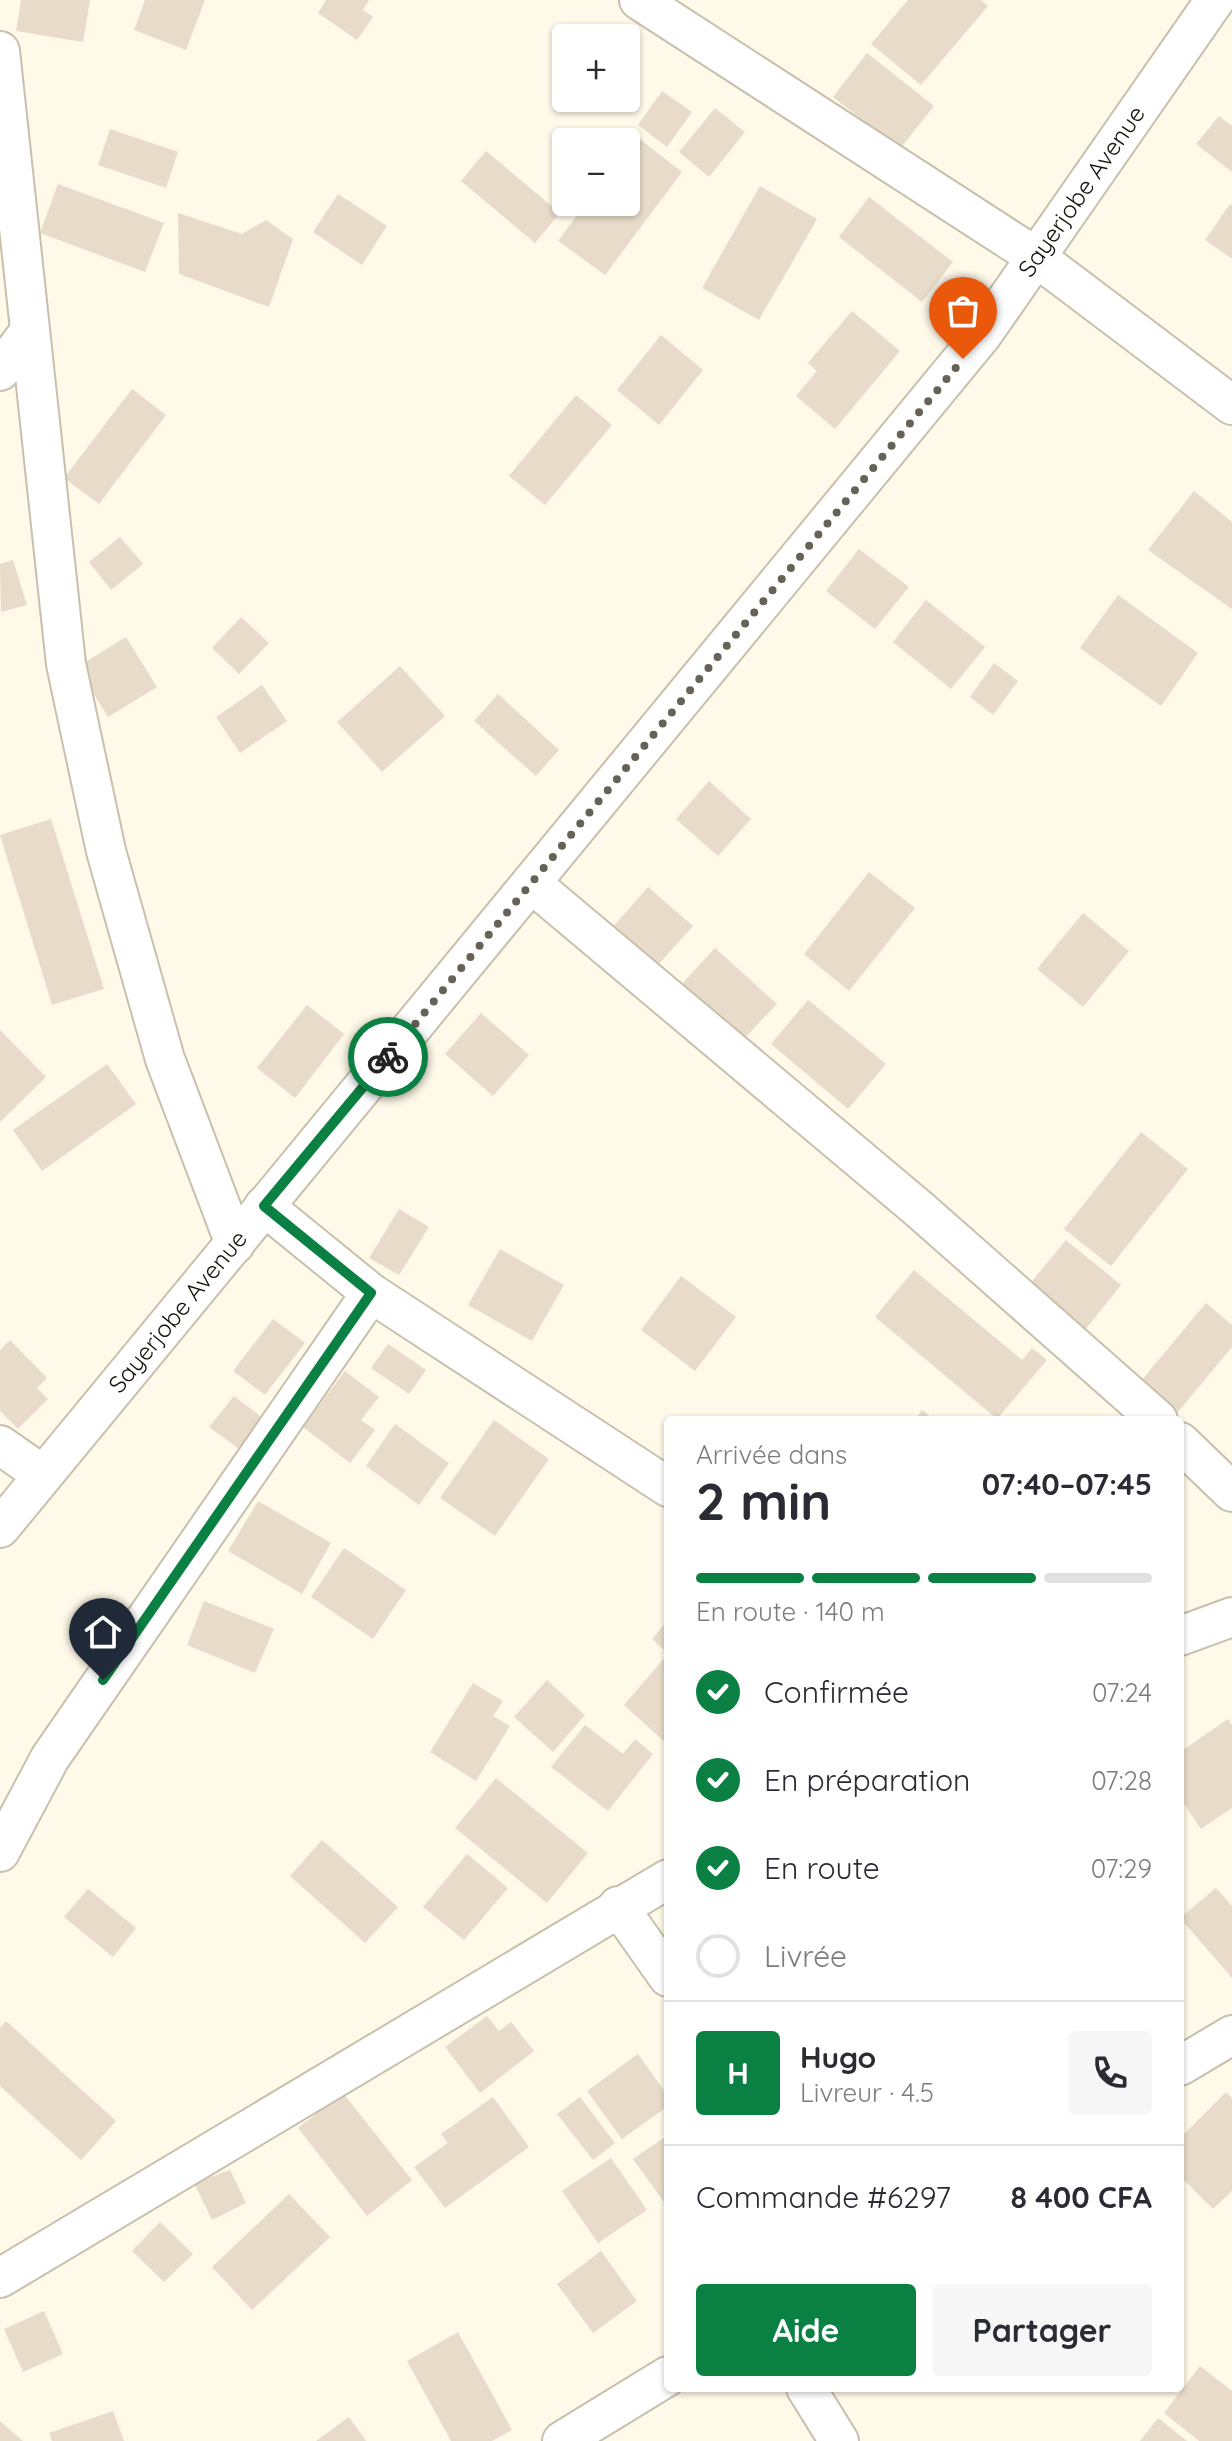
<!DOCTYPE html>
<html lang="fr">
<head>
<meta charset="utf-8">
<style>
  body { margin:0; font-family:Quicksand,sans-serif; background:#f7f7f7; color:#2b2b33; height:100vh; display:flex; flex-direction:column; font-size:30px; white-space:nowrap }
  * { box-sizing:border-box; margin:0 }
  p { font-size:26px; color:#7c7c81 }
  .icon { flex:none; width:44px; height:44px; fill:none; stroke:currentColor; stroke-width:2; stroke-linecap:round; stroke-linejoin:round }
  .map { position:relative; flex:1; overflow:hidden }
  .details { position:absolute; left:664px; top:1416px; width:520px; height:976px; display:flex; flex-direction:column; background:#fff; border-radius:8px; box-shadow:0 2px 6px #0004 }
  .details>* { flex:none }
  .tools { position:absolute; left:552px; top:24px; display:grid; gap:16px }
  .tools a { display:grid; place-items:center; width:88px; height:88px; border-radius:8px; background:#fff; box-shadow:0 2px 6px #0004; font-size:40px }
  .pin { position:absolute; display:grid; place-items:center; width:68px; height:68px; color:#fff; margin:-82px -34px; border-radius:50% 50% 50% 0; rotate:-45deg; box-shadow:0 0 8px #0007 }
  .pin .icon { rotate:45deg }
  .courier { position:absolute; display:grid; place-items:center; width:80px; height:80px; margin:-40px; border:6px solid #0b8043; border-radius:50%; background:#fff; color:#222; box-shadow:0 2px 10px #0007 }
  .overview em { font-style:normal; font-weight:800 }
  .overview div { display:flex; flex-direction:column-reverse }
  .overview { display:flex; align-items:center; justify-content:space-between; height:136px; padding:0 32px }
  h1 { font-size:52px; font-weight:800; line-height:60px }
  .bar { display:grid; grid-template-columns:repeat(4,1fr); gap:12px 8px; align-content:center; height:96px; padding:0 32px }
  .bar i { height:10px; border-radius:6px; background:#e1e1e2 }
  .bar .selected { background:#0b8043 }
  .bar p { grid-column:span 4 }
  .line { display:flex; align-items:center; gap:20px; padding:0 32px; border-top:2px solid #e1e1e2 }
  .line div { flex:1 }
  .round { display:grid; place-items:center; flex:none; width:84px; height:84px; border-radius:8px; background:#f7f7f7 }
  ol { padding:0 32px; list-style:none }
  li { display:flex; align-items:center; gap:24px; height:88px }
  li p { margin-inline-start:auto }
  li .icon { padding:8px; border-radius:50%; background:#0b8043; color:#fff; stroke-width:4 }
  li:last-child { color:#7c7c81 }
  li i { width:44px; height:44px; border:4px solid #e1e1e2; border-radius:50% }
  .cta { display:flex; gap:16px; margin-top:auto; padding:16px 32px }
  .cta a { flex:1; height:92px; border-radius:8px; background:#0b8043; color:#fff; font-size:32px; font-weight:800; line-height:92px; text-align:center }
  .cta a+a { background:#f7f7f7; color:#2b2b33 }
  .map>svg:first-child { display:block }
  .building { fill:#e9dbc9 }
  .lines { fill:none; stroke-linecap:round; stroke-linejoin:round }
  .minor-casing { stroke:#c6c0ac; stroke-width:42 }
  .minor { stroke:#fff; stroke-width:38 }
  .done { stroke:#666258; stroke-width:8; stroke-dasharray:0 14.4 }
  .route { stroke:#0b8043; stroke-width:10 }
  .labels { text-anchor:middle; stroke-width:7; stroke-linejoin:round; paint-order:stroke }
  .street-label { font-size:24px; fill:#13110a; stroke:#fff9e9 }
</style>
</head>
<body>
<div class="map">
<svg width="1232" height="2441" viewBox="0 0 1232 2441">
  <rect width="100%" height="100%" fill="#fff9e9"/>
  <!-- building -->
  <g class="building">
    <polygon points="21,0 90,0 83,42 16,31"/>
    <polygon points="145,0 205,0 186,50 134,30"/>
    <polygon points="326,0 369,0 363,10 373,17 357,40 318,13"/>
    <polygon points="908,0 981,0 988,6 921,85 871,44"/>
    <polygon points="867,53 934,106 900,149 833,97"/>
    <polygon points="662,91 692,112 667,147 638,125"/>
    <polygon points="715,108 745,132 709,177 679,152"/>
    <polygon points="1219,116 1232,126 1232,172 1196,144"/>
    <polygon points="110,129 178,152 166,188 98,165"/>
    <polygon points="637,137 682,172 605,275 558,241 587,202 626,202 626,151"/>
    <polygon points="486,151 560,213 535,243 461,181"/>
    <polygon points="58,184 164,223 145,272 40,233"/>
    <polygon points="760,186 817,219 759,320 702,288"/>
    <polygon points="338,194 387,226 362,265 313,232"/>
    <polygon points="869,197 953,262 922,302 839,237"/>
    <polygon points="1230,204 1232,205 1232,259 1205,240"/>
    <polygon points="178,213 242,234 266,220 293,239 269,307 179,274"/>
    <polygon points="852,311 900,351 835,429 796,396 817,371 808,363"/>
    <polygon points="661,335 703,370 659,425 617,390"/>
    <polygon points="132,389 166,415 99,504 64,478"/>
    <polygon points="576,395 612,425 545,505 509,476"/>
    <polygon points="1194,491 1232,522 1232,609 1148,550"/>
    <polygon points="120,537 143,564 111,590 89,562"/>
    <polygon points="859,549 909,587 875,629 826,591"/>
    <polygon points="13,560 27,605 1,612 0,564"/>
    <polygon points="1118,595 1198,653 1161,706 1080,648"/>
    <polygon points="926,600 985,647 951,689 893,642"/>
    <polygon points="241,617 269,643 239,674 212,648"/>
    <polygon points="126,637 157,687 108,717 77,667"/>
    <polygon points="994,663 1018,681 993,715 970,697"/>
    <polygon points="400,666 445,716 382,772 337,722"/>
    <polygon points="262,685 287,721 240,753 216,717"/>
    <polygon points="498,694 559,750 536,776 474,721"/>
    <polygon points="709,781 751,819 718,856 676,819"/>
    <polygon points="51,819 104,989 52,1005 0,835"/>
    <polygon points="869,872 915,908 849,991 804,954"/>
    <polygon points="648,887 693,926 657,966 613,927"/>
    <polygon points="1083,913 1129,951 1083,1007 1037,969"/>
    <polygon points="715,948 777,1004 740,1043 679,987"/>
    <polygon points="808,1000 886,1064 848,1109 771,1044"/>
    <polygon points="307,1005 344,1034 295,1098 257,1068"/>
    <polygon points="481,1013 529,1055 493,1096 445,1054"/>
    <polygon points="0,1030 46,1077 0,1122"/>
    <polygon points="107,1064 136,1104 42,1171 13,1130"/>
    <polygon points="1141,1132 1188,1169 1111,1266 1064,1229"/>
    <polygon points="399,1209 429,1227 399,1275 369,1258"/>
    <polygon points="1066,1240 1121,1285 1080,1336 1024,1291"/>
    <polygon points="500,1249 564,1285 532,1341 468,1305"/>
    <polygon points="914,1270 1022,1360 1032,1348 1047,1360 997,1419 875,1317"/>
    <polygon points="681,1276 736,1317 695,1371 641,1330"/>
    <polygon points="1206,1303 1232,1325 1232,1347 1173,1418 1136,1387"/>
    <polygon points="273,1319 305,1343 265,1395 233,1371"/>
    <polygon points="10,1340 47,1378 37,1388 48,1399 18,1429 0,1411 0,1350"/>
    <polygon points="388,1344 426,1370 409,1394 371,1368"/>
    <polygon points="345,1371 379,1397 361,1420 375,1430 350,1463 303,1427"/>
    <polygon points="234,1396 281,1432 258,1463 209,1427"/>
    <polygon points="922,1410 935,1420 915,1420"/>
    <polygon points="494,1420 549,1459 495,1536 440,1498"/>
    <polygon points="395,1424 449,1463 419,1505 366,1466"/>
    <polygon points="258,1501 331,1543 302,1594 228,1551"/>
    <polygon points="344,1548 406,1590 373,1639 311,1597"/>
    <polygon points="204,1601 274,1629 255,1673 187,1645"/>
    <polygon points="668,1620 668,1653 652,1639"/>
    <polygon points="668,1654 668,1745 624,1705"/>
    <polygon points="547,1680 585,1715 553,1752 514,1717"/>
    <polygon points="473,1683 503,1701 493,1716 510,1726 476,1781 430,1752"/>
    <polygon points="1228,1719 1232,1725 1232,1808 1201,1829 1180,1798 1180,1752"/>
    <polygon points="585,1725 623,1754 635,1739 653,1754 608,1811 551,1767"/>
    <polygon points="496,1778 588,1853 547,1903 455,1828"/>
    <polygon points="322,1840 398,1907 365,1943 290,1876"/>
    <polygon points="467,1854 508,1888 464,1940 423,1907"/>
    <polygon points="1216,1888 1232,1906 1232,1978 1180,1918"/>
    <polygon points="88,1889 136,1928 113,1957 64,1917"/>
    <polygon points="487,2016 499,2031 511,2022 534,2051 480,2093 445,2047"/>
    <polygon points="6,2021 116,2121 81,2160 0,2086 0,2028"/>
    <polygon points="638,2054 668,2096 668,2106 622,2139 587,2091"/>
    <polygon points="1226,2092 1232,2098 1232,2191 1213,2209 1180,2176 1180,2138"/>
    <polygon points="343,2093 412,2180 367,2216 298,2128"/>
    <polygon points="493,2097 529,2147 445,2208 414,2167 448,2143 441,2134"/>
    <polygon points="580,2097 615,2143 593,2160 557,2114"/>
    <polygon points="668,2135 668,2199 664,2202 633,2159"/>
    <polygon points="611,2158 647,2210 598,2243 562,2191"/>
    <polygon points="230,2170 246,2203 212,2220 194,2183"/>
    <polygon points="289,2194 330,2237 252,2310 212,2267"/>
    <polygon points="160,2222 193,2254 164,2282 132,2251"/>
    <polygon points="601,2251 637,2301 593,2333 557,2284"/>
    <polygon points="44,2311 63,2354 23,2372 4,2329"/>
    <polygon points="458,2332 512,2430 492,2441 451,2441 407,2361"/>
    <polygon points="1200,2366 1232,2391 1232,2441 1199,2441 1164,2413"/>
    <polygon points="113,2411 124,2441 52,2441 49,2433"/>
    <polygon points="349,2417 366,2441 316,2441"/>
    <polygon points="1158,2418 1187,2441 1140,2441"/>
    <polygon points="0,2421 23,2441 0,2441"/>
  </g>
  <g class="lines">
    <!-- minor casing -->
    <g class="minor-casing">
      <g id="minor">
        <polyline points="639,0 1036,257 1232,405"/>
        <polyline points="0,51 66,664 106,851 165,1059 235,1244"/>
        <polyline points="0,371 29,332"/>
        <polyline points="531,883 919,1209 1158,1420"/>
        <polyline points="264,1206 371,1293 668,1487"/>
        <polyline points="1180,1442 1232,1492"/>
        <polyline points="0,1445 43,1475"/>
        <path id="s1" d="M0,1528L982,335L1215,0"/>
        <polyline points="1180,1636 1232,1617"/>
        <polyline points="0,1852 50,1758 371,1293"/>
        <polyline points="618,1906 668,1977"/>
        <polyline points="1180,2066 1232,2035"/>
        <polyline points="0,2278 668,1879"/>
        <polyline points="806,2388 839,2441"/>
        <polyline points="562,2441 668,2376"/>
      </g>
    </g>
    <!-- minor -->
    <use href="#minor" class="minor"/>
  </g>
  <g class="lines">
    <!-- done -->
    <polyline class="done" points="388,1057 963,359"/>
    <!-- route -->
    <polyline class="route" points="103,1680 371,1293 264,1206 388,1057"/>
  </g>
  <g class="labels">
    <!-- street labels -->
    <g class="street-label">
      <text dy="8" stroke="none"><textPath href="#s1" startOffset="1720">Sayerjobe Avenue</textPath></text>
      <text dy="8" stroke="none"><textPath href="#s1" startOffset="280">Sayerjobe Avenue</textPath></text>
    </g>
  </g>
</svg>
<div class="tools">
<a>+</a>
<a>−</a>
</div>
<div class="pin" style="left:963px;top:359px;background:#ea580c"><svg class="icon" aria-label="bag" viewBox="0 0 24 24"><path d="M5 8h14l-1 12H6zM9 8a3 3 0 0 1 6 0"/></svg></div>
<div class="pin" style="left:103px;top:1680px;background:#1f2937"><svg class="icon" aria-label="home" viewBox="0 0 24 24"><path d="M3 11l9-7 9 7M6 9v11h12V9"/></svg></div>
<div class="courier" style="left:388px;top:1057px"><svg class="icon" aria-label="bike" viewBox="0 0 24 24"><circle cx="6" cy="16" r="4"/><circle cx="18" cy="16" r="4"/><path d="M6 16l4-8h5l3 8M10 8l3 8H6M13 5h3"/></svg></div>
<section class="details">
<div class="overview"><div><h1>2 min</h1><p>Arrivée dans</p></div><em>07:40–07:45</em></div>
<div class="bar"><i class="selected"></i><i class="selected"></i><i class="selected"></i><i></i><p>En route · 140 m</p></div>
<ol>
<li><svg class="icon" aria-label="check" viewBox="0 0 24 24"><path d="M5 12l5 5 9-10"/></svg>Confirmée<p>07:24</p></li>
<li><svg class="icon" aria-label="check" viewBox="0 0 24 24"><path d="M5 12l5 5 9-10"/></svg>En préparation<p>07:28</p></li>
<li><svg class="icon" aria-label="check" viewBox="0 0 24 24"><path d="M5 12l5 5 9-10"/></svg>En route<p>07:29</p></li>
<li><i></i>Livrée</li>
</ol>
<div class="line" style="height:144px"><b class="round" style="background:#0b8043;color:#fff">H</b><div><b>Hugo</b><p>Livreur · 4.5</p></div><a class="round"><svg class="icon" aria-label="phone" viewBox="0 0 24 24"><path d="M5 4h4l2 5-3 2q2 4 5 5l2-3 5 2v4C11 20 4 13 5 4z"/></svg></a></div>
<div class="line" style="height:104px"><div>Commande #6297</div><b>8 400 CFA</b></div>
<div class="cta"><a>Aide</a><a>Partager</a></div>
</section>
</div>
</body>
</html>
